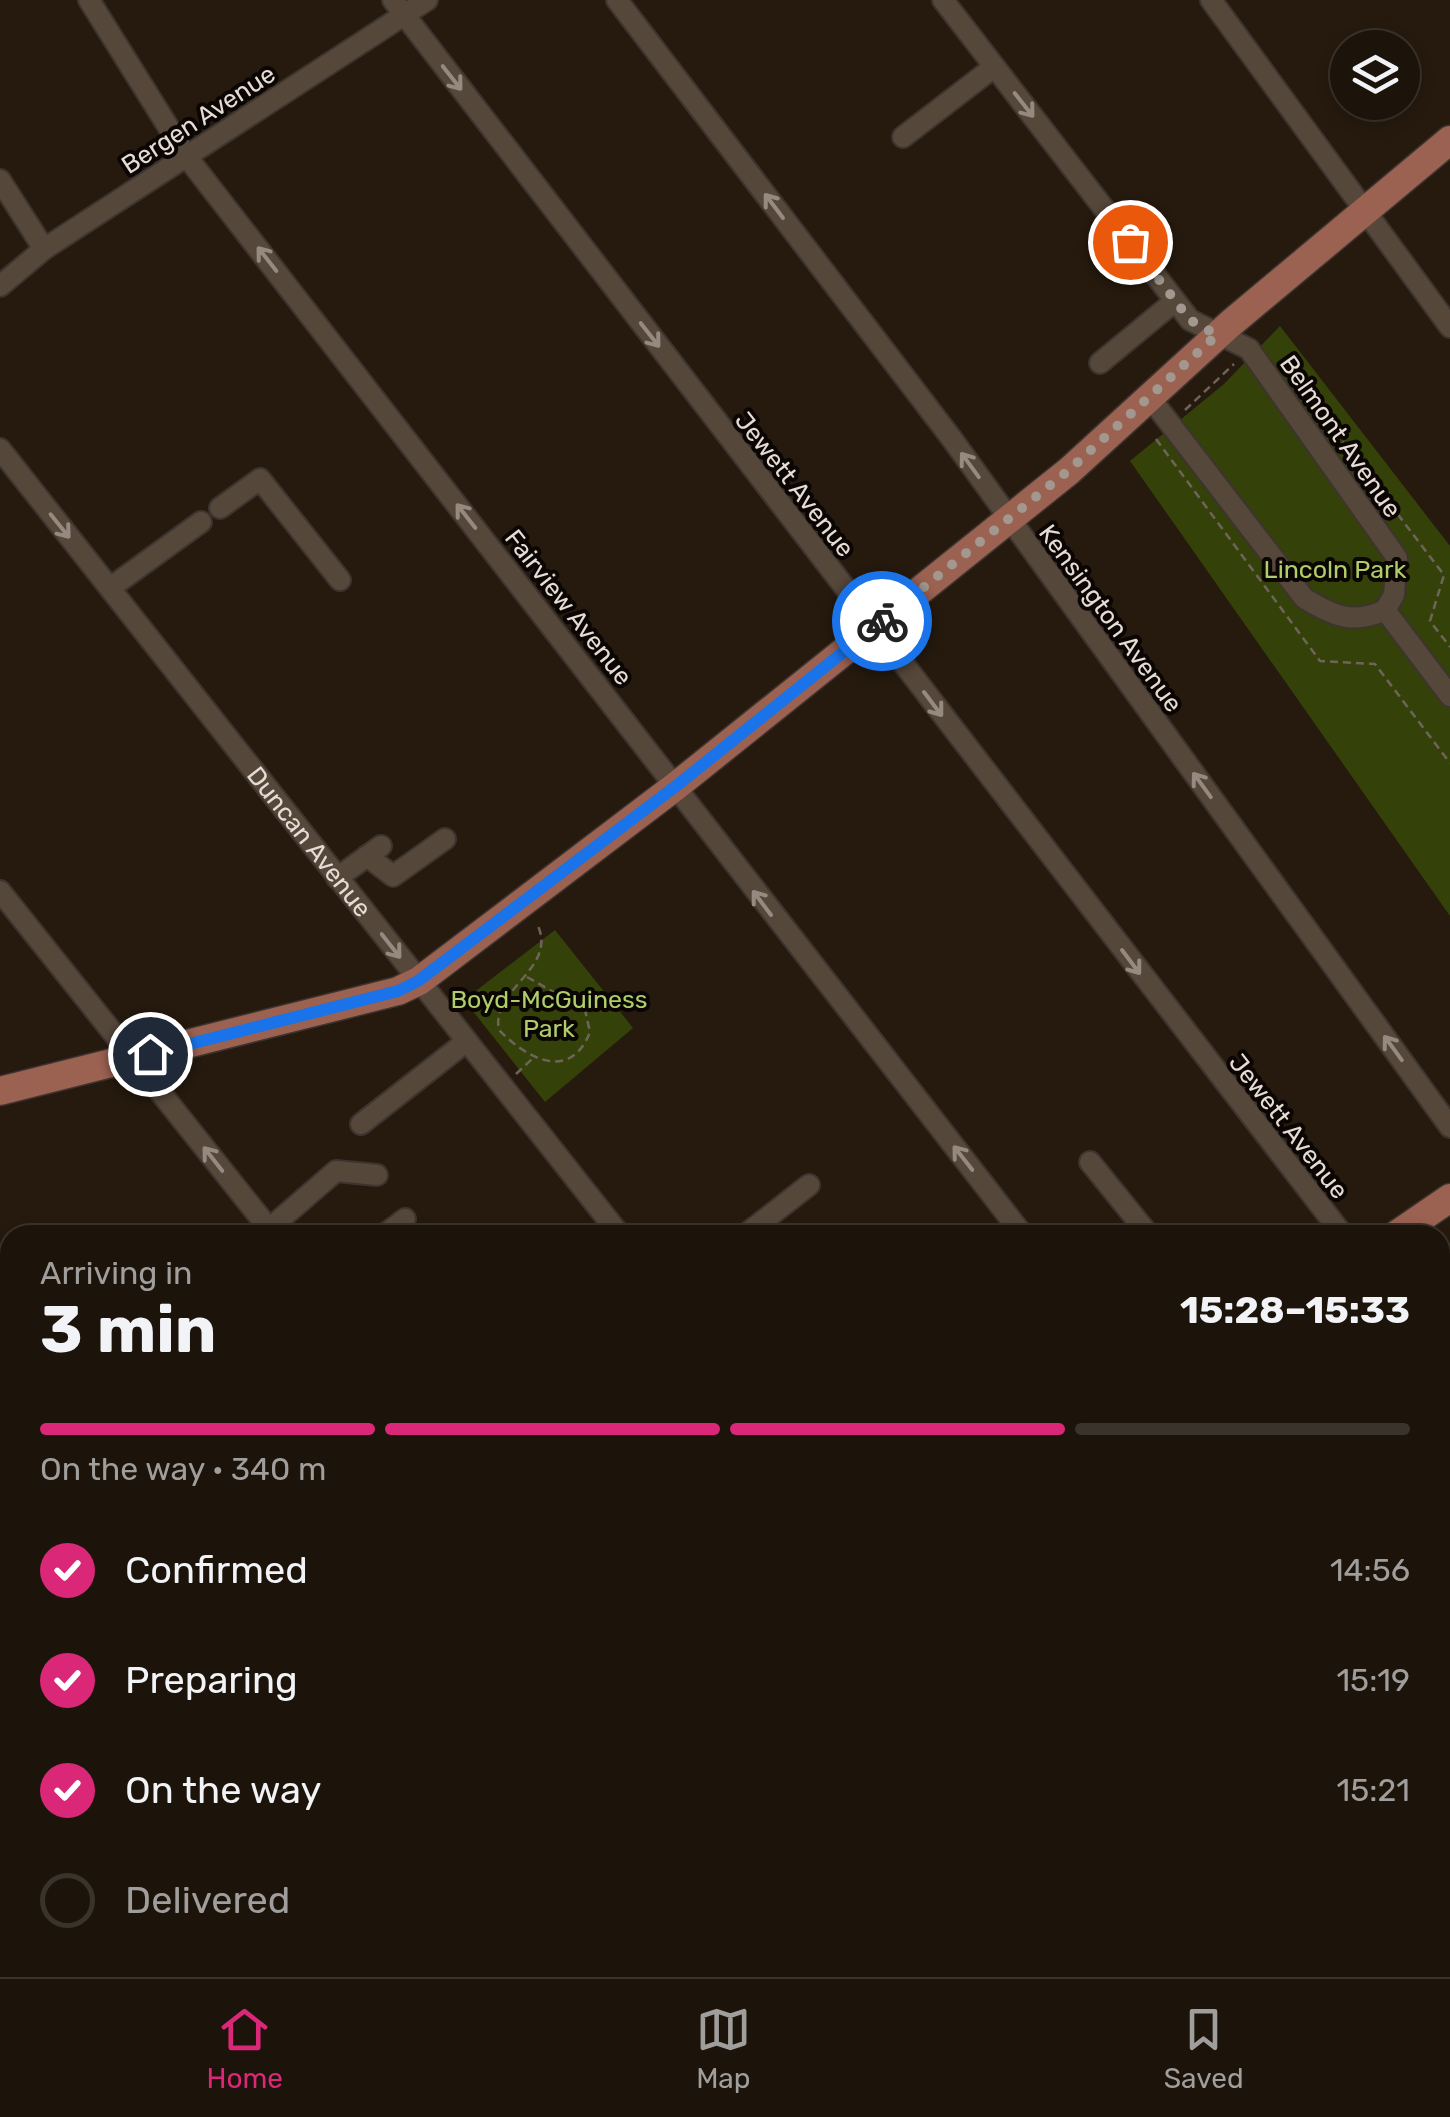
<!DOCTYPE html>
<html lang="en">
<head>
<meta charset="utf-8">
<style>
  body { margin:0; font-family:Rubik,sans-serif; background:#251d13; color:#f1f3f6; height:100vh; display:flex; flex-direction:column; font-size:38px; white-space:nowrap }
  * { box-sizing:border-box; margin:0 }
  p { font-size:32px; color:#a09e9c }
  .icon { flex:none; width:55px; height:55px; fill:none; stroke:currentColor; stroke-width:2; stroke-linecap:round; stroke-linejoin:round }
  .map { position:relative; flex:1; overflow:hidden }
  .panel { position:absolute; left:0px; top:1225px; width:1450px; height:752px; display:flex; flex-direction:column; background:#1c140a; border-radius:30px 30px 0 0; box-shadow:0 5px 15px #0003,0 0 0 2px #3a332b }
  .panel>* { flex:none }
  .tools { position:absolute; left:1330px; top:30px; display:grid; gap:20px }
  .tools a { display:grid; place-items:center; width:90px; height:90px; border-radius:50%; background:#1c140a; box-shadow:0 5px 15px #0003,0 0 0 2px #3a332b; font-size:50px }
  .pin { position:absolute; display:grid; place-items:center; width:85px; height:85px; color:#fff; margin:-42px; border:5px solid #fff; border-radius:50%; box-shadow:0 2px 10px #0007 }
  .courier { position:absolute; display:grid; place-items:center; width:100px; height:100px; margin:-50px; border:8px solid #1a73e8; border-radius:50%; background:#fff; color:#222; box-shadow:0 2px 12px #0007 }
  .head em { font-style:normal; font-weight:700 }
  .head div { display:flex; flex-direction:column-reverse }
  .head { display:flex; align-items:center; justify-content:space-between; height:170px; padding:0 40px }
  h1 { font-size:65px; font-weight:700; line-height:75px }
  .bar { display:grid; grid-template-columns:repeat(4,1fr); gap:15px 10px; align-content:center; height:120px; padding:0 40px }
  .bar i { height:12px; border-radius:8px; background:#3a332b }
  .bar .active { background:#db2777 }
  .bar p { grid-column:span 4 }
  ol { padding:0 40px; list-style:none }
  li { display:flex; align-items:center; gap:30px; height:110px }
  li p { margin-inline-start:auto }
  li .icon { padding:10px; border-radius:50%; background:#db2777; color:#fff; stroke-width:4 }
  li:last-child { color:#a09e9c }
  li i { width:55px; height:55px; border:5px solid #3a332b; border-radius:50% }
  .dock { display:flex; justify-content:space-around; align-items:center; height:140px; border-top:2px solid #3a332b; background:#1c140a; font-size:28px; color:#a09e9c }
  .dock a { display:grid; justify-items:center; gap:5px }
  .dock .active { color:#db2777 }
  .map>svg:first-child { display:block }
  .green { fill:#34420a }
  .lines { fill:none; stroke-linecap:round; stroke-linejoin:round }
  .minor-casing { stroke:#3d342f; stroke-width:24 }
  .major-casing { stroke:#3d342f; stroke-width:31 }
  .path { stroke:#6f645a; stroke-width:2.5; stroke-dasharray:8 5; stroke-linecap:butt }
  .minor { stroke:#55473a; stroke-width:20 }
  .major { stroke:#9b6151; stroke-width:28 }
  .oneway { stroke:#968a80 }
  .done { stroke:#a2988f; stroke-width:10; stroke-dasharray:0 18 }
  .route { stroke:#1a73e8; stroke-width:12 }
  .labels { text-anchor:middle; stroke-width:8; stroke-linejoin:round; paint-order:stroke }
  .street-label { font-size:25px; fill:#e5dcd5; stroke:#0b0603 }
  .park-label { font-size:25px; fill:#afcd69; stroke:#0b0603 }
</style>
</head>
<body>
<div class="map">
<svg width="1450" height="1977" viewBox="0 0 1450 1977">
  <rect width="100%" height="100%" fill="#261a0e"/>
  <!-- green -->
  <g class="green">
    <polygon points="1280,326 1450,546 1450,916 1130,461 1224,384"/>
    <polygon points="555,930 633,1028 545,1102 464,1000"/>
    <polygon points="543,1968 643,1968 650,1977 531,1977"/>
  </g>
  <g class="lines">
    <!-- minor casing -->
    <g class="minor-casing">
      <g id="minor">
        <polyline points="89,0 187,157 1023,1235"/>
        <polyline points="393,0 1343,1235"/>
        <polyline points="617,0 952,439 1450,1127"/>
        <polyline points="943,0 1190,320 1249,349 1397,558 1394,595 1385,610"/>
        <polyline points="1211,0 1450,327"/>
        <polyline points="903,137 994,67"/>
        <polyline points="0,180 44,249"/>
        <polyline points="0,286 44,249 427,0"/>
        <polyline points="1100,363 1175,301"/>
        <path d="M1151,399L1304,598C1333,616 1353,625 1385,610"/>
        <path id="s1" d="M0,449L620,1235"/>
        <polyline points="220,508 260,479 340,580"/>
        <polyline points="110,588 201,522"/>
        <polyline points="1385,610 1450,696"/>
        <polyline points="367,856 393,876 445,839"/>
        <polyline points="337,878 381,846"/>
        <polyline points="0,891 274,1235"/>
        <polyline points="361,1124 467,1041"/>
        <polyline points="1090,1162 1149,1235"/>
        <polyline points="269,1229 336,1171 377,1175"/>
        <polyline points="384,1235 405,1219"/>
        <polyline points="745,1235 809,1185"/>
        <polyline points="1440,1520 1450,1512"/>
        <polyline points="1440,1567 1450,1580"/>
        <polyline points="0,1772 10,1784"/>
        <polyline points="1440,1898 1450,1911"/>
        <polyline points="161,1968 169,1977"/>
        <polyline points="372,1977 384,1968"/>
        <polyline points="426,1977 437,1968"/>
        <polyline points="496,1977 508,1968"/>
        <polyline points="846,1977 858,1968"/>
      </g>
    </g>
    <!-- major casing -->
    <g class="major-casing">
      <g id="major">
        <polyline points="0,1091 398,991 419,981 676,786 1069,471 1230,324 1450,140"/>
        <polyline points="1396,1235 1450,1198"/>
        <polyline points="0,1334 10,1347"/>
        <polyline points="1188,1968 1195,1977"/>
      </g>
    </g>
    <!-- path -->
    <g class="path">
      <polyline points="1303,390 1444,575 1430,621 1450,647"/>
      <polyline points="1185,410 1234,364"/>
      <polyline points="1156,439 1320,661 1375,664 1450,763"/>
      <path d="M527,977L585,1010L590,1032C570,1083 526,1058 499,1030C490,990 557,969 538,926"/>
      <polyline points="516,1074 532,1059"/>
    </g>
    <!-- minor -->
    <use href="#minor" class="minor"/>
    <!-- major -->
    <use href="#major" class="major"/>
  </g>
  <!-- one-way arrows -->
  <defs><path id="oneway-shaft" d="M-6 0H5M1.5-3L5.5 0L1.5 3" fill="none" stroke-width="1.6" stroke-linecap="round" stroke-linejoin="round" transform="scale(2.5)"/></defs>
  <g class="oneway">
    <use href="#oneway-shaft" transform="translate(452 78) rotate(52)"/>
    <use href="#oneway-shaft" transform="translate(1024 105) rotate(52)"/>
    <use href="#oneway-shaft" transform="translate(774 206) rotate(-127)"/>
    <use href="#oneway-shaft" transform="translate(267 259) rotate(-128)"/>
    <use href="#oneway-shaft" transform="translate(650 335) rotate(52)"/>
    <use href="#oneway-shaft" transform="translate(970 465) rotate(-126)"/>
    <use href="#oneway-shaft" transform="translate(466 516) rotate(-128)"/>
    <use href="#oneway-shaft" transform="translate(60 526) rotate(51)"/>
    <use href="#oneway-shaft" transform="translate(933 704) rotate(53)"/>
    <use href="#oneway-shaft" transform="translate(1202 785) rotate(-126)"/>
    <use href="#oneway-shaft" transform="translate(762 903) rotate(-127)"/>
    <use href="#oneway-shaft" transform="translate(391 946) rotate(52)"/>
    <use href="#oneway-shaft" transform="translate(1131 962) rotate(53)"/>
    <use href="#oneway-shaft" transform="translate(1393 1048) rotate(-126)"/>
    <use href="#oneway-shaft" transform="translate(963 1158) rotate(-128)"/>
    <use href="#oneway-shaft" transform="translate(213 1159) rotate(-128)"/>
  </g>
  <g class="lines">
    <!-- done -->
    <polyline class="done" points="882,621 1069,470 1217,335 1190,320 1130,242"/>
    <!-- route -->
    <polyline class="route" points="150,1054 398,991 418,981 676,786 882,621"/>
  </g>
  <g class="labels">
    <!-- street labels -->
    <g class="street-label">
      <text transform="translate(198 119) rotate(-33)" y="9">Bergen Avenue</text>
      <text transform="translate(1341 436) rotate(55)" y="9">Belmont Avenue</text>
      <text transform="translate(795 484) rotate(52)" y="9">Jewett Avenue</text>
      <text transform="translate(569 607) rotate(52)" y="9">Fairview Avenue</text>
      <text transform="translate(1111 618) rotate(54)" y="9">Kensington Avenue</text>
      <text dy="9" stroke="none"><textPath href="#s1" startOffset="500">Duncan Avenue</textPath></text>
      <text transform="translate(1289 1126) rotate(52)" y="9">Jewett Avenue</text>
    </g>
    <!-- park labels -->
    <g class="park-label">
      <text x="1335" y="578">Lincoln Park</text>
      <text x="549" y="1008">Boyd-McGuiness<tspan x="549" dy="29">Park</tspan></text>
    </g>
  </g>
</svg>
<div class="tools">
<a><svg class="icon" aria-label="layers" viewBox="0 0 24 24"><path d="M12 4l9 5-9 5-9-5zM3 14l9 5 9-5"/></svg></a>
</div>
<div class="pin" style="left:1130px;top:242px;background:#ea580c"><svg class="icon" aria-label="bag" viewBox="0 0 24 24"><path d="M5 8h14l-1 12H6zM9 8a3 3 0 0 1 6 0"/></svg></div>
<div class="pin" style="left:150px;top:1054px;background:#1f2937"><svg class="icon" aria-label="home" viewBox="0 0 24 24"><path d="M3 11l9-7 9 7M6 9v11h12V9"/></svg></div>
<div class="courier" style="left:882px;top:621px"><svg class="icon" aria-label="bike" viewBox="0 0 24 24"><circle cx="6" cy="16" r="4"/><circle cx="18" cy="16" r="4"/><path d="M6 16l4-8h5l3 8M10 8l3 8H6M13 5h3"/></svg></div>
<section class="panel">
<div class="head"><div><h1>3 min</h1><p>Arriving in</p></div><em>15:28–15:33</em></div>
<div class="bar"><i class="active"></i><i class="active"></i><i class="active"></i><i></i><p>On the way · 340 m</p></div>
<ol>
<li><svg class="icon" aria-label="check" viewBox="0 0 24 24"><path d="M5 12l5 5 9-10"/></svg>Confirmed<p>14:56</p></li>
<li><svg class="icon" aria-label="check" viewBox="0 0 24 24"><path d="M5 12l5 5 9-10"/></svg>Preparing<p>15:19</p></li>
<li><svg class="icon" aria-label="check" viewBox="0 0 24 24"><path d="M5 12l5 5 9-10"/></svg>On the way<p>15:21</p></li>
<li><i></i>Delivered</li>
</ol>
</section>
</div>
<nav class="dock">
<a class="active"><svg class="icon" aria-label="home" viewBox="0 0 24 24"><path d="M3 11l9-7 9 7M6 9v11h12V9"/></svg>Home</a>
<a><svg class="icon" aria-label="map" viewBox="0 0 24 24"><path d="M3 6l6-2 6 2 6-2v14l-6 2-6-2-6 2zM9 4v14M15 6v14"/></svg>Map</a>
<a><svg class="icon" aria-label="saved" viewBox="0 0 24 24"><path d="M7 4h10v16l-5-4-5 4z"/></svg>Saved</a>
</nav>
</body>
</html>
